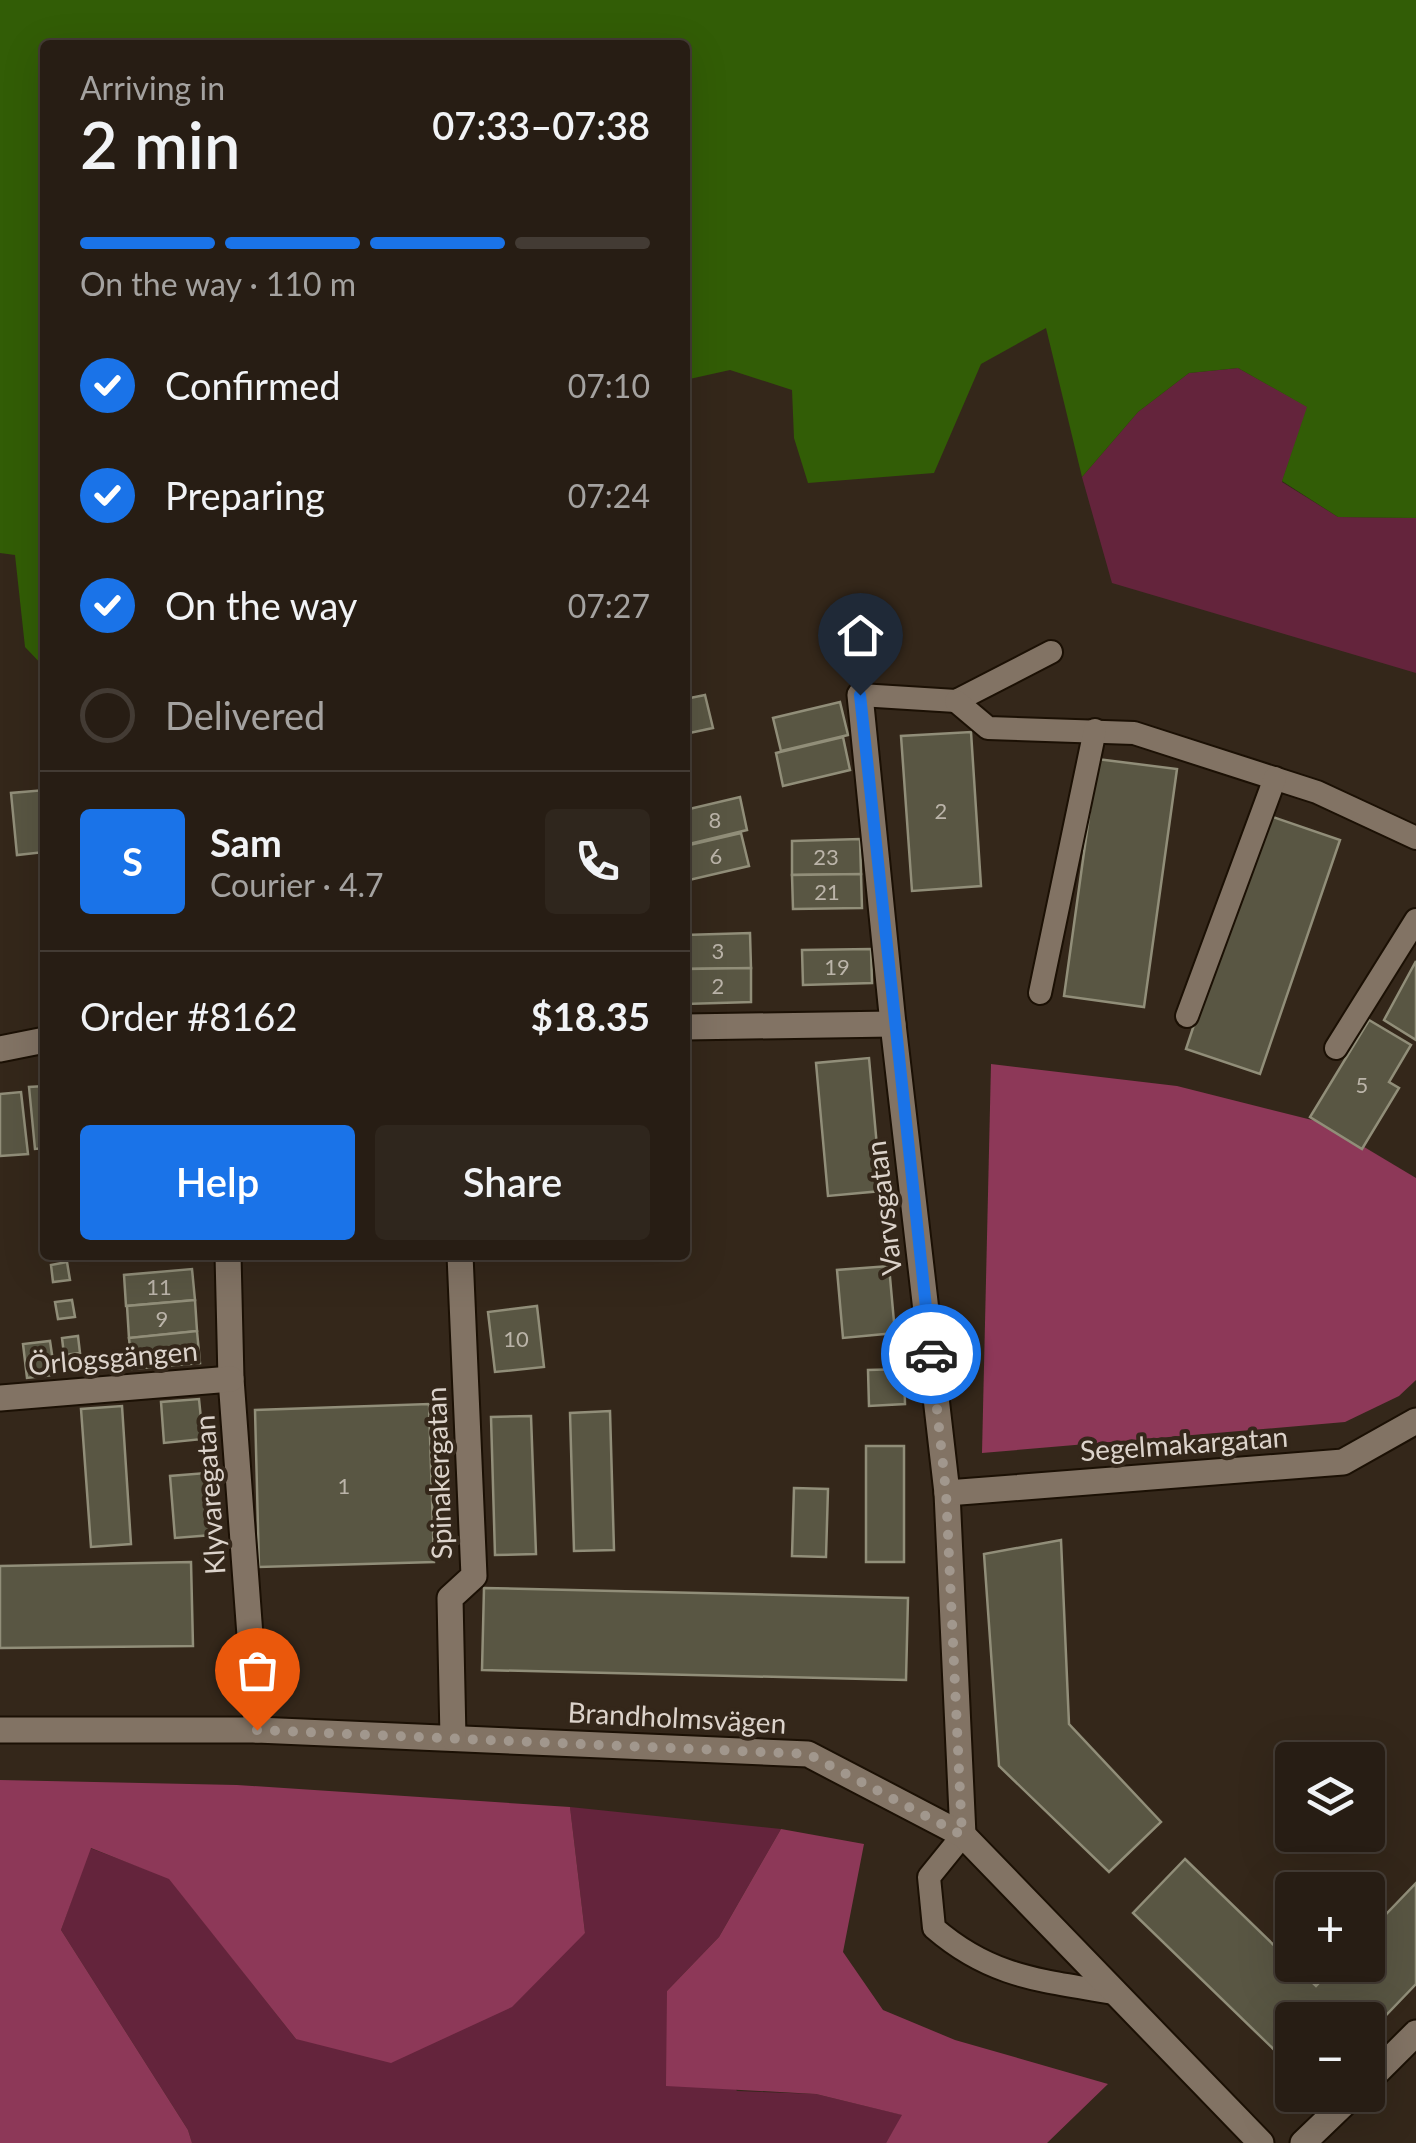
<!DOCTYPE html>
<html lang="en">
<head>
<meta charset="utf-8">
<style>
  body { margin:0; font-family:Lato,sans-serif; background:#2f261d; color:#f1f3f6; height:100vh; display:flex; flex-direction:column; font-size:38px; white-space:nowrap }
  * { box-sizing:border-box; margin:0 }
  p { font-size:32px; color:#a4a2a0 }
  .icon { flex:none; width:55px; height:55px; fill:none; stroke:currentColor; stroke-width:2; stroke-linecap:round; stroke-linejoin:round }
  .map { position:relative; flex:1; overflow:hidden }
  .drawer { position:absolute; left:40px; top:40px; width:650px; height:1220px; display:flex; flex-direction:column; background:#271d14; border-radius:10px; box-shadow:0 10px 40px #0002,0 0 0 2px #433b34 }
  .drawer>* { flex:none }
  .buttons { position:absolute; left:1275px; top:1742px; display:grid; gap:20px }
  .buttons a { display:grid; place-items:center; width:110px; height:110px; border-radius:10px; background:#271d14; box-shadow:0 10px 40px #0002,0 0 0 2px #433b34; font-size:50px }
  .pin { position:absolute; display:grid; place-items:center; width:85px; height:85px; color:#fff; margin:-102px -42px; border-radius:50% 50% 50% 0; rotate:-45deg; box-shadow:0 0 10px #0007 }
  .pin .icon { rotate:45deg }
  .courier { position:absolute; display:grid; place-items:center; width:100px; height:100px; margin:-50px; border:8px solid #1a73e8; border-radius:50%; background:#fff; color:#222; box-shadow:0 2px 12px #0007 }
  .summary em { font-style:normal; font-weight:600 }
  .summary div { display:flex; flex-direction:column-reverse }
  .summary { display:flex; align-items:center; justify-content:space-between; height:170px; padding:0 40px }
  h1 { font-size:65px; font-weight:600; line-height:75px }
  .bar { display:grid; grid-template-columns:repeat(4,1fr); gap:15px 10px; align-content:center; height:120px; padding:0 40px }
  .bar i { height:12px; border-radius:8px; background:#433b34 }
  .bar .selected { background:#1a73e8 }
  .bar p { grid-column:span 4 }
  .line { display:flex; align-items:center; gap:25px; padding:0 40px; border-top:2px solid #433b34 }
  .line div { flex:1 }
  .round { display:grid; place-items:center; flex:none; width:105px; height:105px; border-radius:10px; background:#2f261d }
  ol { padding:0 40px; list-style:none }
  li { display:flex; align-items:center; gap:30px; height:110px }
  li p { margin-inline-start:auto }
  li .icon { padding:10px; border-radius:50%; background:#1a73e8; color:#fff; stroke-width:4 }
  li:last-child { color:#a4a2a0 }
  li i { width:55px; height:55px; border:5px solid #433b34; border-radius:50% }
  .action { display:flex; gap:20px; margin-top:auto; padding:20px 40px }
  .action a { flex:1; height:115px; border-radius:10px; background:#1a73e8; color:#fff; font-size:40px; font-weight:600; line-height:115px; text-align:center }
  .action a+a { background:#2f261d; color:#f1f3f6 }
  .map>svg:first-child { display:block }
  .green { fill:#64243c }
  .forest { fill:#8d3858 }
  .water { fill:#325d06 }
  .building { fill:#595643; stroke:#918e79; stroke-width:2.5 }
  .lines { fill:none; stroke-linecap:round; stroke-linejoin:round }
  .service-casing { stroke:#1b1004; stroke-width:26 }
  .minor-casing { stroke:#1b1004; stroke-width:29 }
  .service { stroke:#827364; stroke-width:22 }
  .minor { stroke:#827364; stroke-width:25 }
  .done { stroke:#a1978d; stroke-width:10; stroke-dasharray:0 18 }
  .route { stroke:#1a73e8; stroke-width:12 }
  .labels { text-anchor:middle; stroke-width:8; stroke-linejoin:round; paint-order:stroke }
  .number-label { font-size:22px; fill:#bbb4a9 }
  .street-label { font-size:28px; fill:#dcd3cb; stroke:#34271a }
</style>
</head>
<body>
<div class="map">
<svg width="1416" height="2143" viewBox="0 0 1416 2143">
  <rect width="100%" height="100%" fill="#34271a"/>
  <!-- green -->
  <g class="green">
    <polygon points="1238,368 1308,407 1282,482 1338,517 1416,518 1416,673 1112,583 1082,477 1138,412 1189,373"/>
    <polygon points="570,1807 781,1829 719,1937 667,1991 737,2091 816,2094 903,2115 886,2143 192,2143 188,2130 61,1930 90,1848 169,1878 296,2039 585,1933"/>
  </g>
  <!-- forest -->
  <g class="forest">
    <polygon points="991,1064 1177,1086 1324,1123 1416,1178 1416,1380 1399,1396 1345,1422 982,1453"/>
    <polygon points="0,1780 237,1785 570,1807 585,1933 512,2007 391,2063 296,2039 169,1879 91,1848 61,1930 188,2130 192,2143 0,2143"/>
    <polygon points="781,1829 864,1844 843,1952 883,2010 955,2040 1108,2084 1047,2143 886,2143 902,2115 816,2094 666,2086 667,1991 719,1937"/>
  </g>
  <!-- water -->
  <polygon class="water" points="0,0 1416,0 1416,518 1338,517 1282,481 1307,407 1238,368 1189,373 1138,412 1082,477 1046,328 981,364 934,473 808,483 794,438 792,390 730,370 685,380 685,45 45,45 45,668 25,647 15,555 0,553"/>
  <!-- building -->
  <g class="building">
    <polygon points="705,695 713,728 685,734 685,699"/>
    <polygon points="840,702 848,735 781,751 773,718"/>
    <polygon points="971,732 981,886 912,891 901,736"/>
    <polygon points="843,737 850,770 783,786 776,753"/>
    <polygon points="1097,759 1177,769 1144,1007 1064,996"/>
    <polygon points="45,790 45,852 17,855 11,793"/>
    <polygon points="740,797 747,830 685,845 685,810"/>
    <polygon points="1264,814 1340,840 1260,1074 1186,1049"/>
    <polygon points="741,833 749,866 685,881 685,846"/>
    <polygon points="860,839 861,874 792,875 792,841"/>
    <polygon points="861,874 862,908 793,909 792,875"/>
    <polygon points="750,933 751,968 685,969 685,935"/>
    <polygon points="871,949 872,983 803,985 802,950"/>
    <polygon points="1416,961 1416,1040 1384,1020"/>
    <polygon points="751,968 751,1002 685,1004 685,969"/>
    <polygon points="1369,1020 1411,1045 1389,1082 1399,1088 1362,1149 1310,1117"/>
    <polygon points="869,1058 881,1191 828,1196 816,1063"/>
    <polygon points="45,1086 45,1148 35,1149 29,1087"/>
    <polygon points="21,1092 28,1154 0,1156 0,1094"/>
    <polygon points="67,1262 70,1280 53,1282 51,1265"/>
    <polygon points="889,1266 895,1333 843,1338 837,1270"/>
    <polygon points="192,1269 195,1300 126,1306 124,1275"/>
    <polygon points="72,1300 75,1317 58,1319 55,1302"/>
    <polygon points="195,1300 197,1331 129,1338 127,1306"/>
    <polygon points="537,1306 544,1367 495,1372 488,1312"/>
    <polygon points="197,1331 200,1363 132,1369 129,1338"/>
    <polygon points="78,1336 80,1353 64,1355 62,1338"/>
    <polygon points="50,1341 55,1375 27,1378 23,1344"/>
    <polygon points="904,1369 905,1404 869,1406 868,1370"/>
    <polygon points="199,1399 203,1439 164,1443 161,1402"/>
    <polygon points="429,1404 434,1562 259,1567 255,1410"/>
    <polygon points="122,1406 131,1544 91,1547 81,1409"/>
    <polygon points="610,1411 614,1550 574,1551 570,1413"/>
    <polygon points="531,1416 536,1554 495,1555 491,1417"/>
    <rect x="866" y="1446" width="38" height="116"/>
    <polygon points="206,1473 212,1535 175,1538 170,1476"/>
    <polygon points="794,1488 828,1489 826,1557 792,1556"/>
    <polygon points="1061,1540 1069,1724 1161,1822 1109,1872 999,1766 984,1554"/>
    <polygon points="191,1562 193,1646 0,1648 0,1566"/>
    <polygon points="484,1588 908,1598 906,1680 482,1670"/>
    <polygon points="1185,1859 1316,1986 1336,1965 1368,1965 1368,1933 1416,1883 1416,1984 1368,2034 1368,2020 1292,2020 1292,2067 1133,1913"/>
  </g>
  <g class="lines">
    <!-- service casing -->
    <g class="service-casing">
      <g id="service">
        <polyline points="860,695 956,701 1051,652"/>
        <polyline points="956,701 988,728 1134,733 1317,792 1416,838"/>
        <polyline points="1040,993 1095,730"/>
        <polyline points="1187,1016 1275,778"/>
        <polyline points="1336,1048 1416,920"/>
        <path d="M963,1835L929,1877L934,1928C992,1978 1041,1980 1114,1993"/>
      </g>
    </g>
    <!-- minor casing -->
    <g class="minor-casing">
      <g id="minor">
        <polyline points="860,695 893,1024 947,1493 963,1835"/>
        <polyline points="685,1027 893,1024"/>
        <polyline points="0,1049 45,1040"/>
        <polyline points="228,1255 231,1379 257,1730"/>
        <polyline points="0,1398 231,1379"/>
        <polyline points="947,1493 1343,1462 1416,1421"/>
        <polyline points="0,1730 257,1730 808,1754 963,1835 1261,2143"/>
        <polyline points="453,1738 450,1598 474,1576 460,1255"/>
        <polyline points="1368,2081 1416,2033"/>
        <polyline points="1303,2143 1353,2095"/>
      </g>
    </g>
    <!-- service -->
    <use href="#service" class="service"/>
    <!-- minor -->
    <use href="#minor" class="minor"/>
  </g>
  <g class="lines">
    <!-- done -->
    <polyline class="done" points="257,1730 808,1754 962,1835 946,1492 931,1354"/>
    <!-- route -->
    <polyline class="route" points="860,695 931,1354"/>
  </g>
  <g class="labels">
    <!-- number labels -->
    <g class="number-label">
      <text x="941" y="819">2</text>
      <text x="715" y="828">8</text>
      <text x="716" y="864">6</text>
      <text x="826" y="865">23</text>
      <text x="827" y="900">21</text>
      <text x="718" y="959">3</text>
      <text x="837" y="975">19</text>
      <text x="718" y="994">2</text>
      <text x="1362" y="1093">5</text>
      <text x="159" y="1295">11</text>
      <text x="162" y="1327">9</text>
      <text x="516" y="1347">10</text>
      <text x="344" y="1494">1</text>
    </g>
    <!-- street labels -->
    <g class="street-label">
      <text transform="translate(884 1208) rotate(-97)" y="10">Varvsgatan</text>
      <text transform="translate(113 1358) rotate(-5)" y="10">Örlogsgängen</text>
      <text transform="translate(1184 1444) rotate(-4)" y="10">Segelmakargatan</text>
      <text transform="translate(439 1473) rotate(-92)" y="10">Spinakergatan</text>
      <text transform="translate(210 1495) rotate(-94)" y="10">Klyvaregatan</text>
      <text transform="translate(677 1718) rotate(3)" y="10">Brandholmsvägen</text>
    </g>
  </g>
</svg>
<div class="buttons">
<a><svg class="icon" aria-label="layers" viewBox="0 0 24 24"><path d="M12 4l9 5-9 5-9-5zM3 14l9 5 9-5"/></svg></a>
<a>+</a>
<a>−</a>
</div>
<div class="pin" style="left:257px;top:1730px;background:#ea580c"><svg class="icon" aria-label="bag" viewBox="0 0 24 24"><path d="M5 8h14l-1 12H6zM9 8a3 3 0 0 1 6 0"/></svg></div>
<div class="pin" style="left:860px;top:695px;background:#1f2937"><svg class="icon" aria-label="home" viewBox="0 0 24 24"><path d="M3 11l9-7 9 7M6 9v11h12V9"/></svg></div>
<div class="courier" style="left:931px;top:1354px"><svg class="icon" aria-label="car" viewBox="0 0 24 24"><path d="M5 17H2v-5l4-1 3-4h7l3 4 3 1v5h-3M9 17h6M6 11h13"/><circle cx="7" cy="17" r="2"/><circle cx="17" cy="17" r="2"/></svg></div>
<section class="drawer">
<div class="summary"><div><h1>2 min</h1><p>Arriving in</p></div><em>07:33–07:38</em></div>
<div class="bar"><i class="selected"></i><i class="selected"></i><i class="selected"></i><i></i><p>On the way · 110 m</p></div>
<ol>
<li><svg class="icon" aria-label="check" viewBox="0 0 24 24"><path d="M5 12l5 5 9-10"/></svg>Confirmed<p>07:10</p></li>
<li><svg class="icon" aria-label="check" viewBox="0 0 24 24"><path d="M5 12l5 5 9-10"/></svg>Preparing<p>07:24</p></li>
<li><svg class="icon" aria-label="check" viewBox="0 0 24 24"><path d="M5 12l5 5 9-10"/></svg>On the way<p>07:27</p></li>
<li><i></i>Delivered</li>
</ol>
<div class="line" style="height:180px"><b class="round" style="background:#1a73e8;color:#fff">S</b><div><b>Sam</b><p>Courier · 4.7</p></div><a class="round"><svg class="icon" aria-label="phone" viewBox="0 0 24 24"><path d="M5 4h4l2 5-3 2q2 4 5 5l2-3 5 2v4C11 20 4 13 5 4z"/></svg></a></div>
<div class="line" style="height:130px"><div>Order #8162</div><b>$18.35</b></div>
<div class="action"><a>Help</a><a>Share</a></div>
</section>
</div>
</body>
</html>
